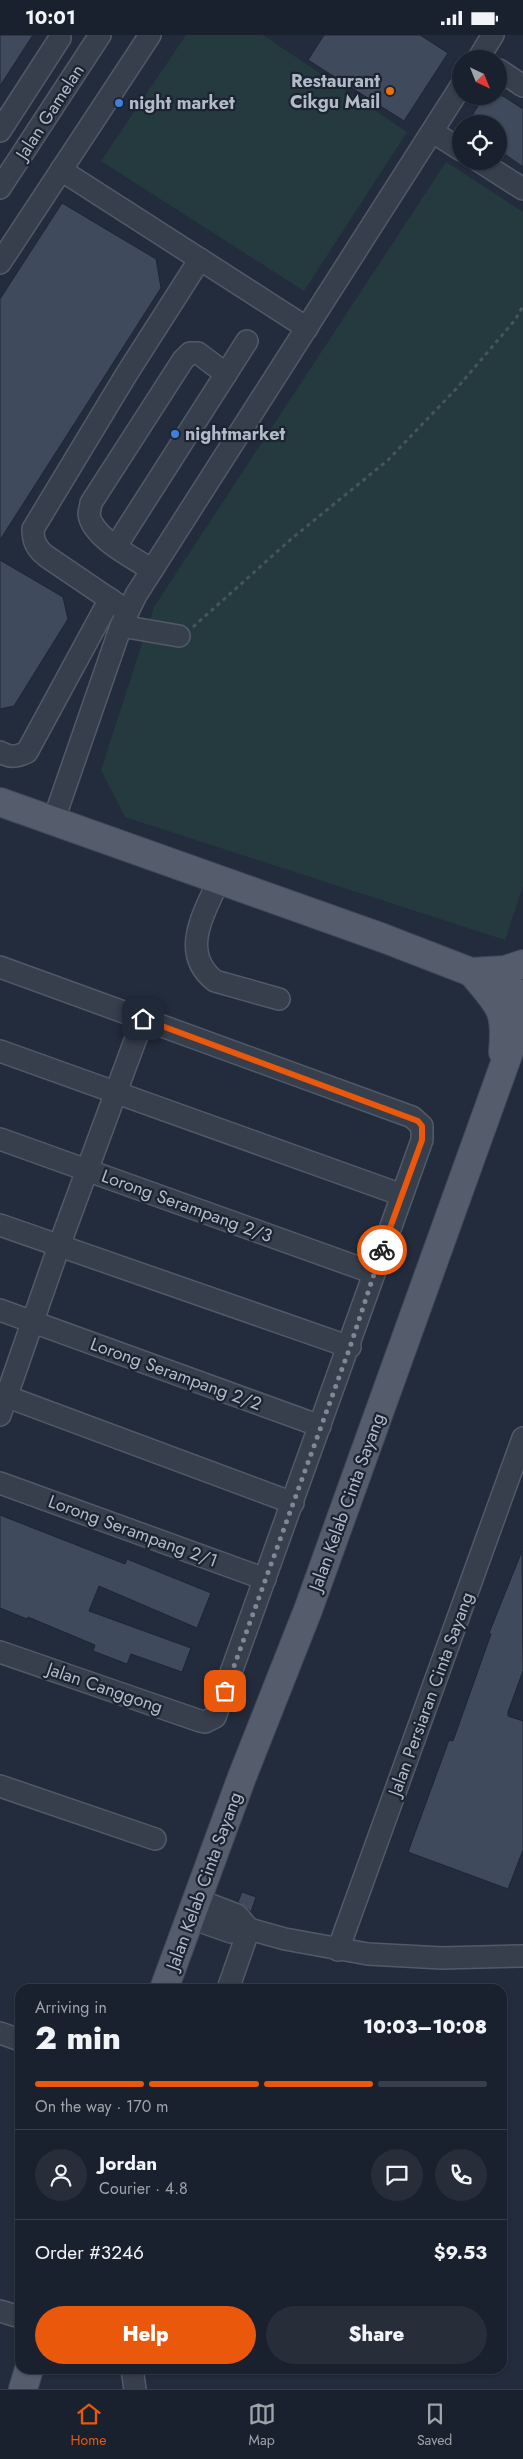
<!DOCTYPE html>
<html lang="en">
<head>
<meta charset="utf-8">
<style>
  body { margin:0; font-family:Jost,sans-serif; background:#272e3a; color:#f1f3f6; height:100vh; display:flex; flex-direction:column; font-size:19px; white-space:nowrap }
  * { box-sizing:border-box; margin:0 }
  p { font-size:16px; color:#9fa3aa }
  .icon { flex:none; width:28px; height:28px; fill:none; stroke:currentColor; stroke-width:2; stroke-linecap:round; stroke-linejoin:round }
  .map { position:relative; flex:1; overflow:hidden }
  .drawer { position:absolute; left:15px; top:1949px; width:492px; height:390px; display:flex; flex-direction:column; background:#1a212e; border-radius:15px; box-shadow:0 1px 4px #0004,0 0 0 1px #383e4a }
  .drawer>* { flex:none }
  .needle { width:32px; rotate:137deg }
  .buttons { position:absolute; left:452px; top:15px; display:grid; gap:10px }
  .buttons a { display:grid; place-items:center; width:55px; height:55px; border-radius:50%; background:#1a212e; box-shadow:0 1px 4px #0004,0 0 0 1px #383e4a; font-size:25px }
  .pin { position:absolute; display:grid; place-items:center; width:42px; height:42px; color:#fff; margin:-21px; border-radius:10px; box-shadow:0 2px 8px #0006 }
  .courier { position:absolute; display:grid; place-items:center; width:50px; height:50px; margin:-25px; border:4px solid #ea580c; border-radius:50%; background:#fff; color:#222; box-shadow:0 1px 6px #0007 }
  .head em { font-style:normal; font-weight:800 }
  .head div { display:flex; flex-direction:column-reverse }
  .head { display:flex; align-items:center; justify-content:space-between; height:85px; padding:0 20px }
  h1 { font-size:32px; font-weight:800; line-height:38px }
  .bar { display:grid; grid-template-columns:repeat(4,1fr); gap:8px 5px; align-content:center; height:60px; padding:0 20px }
  .bar i { height:6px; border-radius:4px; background:#383e4a }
  .bar .selected { background:#ea580c }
  .bar p { grid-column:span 4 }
  .line { display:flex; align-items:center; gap:12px; padding:0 20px; border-top:1px solid #383e4a }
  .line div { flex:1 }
  .round { display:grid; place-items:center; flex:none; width:52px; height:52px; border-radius:26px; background:#272e3a }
  .cta { display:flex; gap:10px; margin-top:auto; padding:10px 20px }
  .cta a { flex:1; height:58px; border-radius:30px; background:#ea580c; color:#fff; font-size:20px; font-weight:800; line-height:58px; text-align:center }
  .cta a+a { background:#272e3a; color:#f1f3f6 }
  .status { display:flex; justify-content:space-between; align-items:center; height:35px; padding:0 25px; background:#1a212e; direction:ltr }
  .status svg { height:14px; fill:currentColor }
  .tabs { display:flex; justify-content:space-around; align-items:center; height:70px; border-top:1px solid #383e4a; background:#1a212e; font-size:14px; color:#9fa3aa }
  .tabs a { display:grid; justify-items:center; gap:2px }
  .tabs .selected { color:#ea580c }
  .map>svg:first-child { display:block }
  .green { fill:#253a3e }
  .building { fill:#3f4a5c; stroke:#1e2634 }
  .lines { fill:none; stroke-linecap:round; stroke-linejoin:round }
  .minor-casing { stroke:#525a68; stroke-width:24 }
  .major-casing { stroke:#404856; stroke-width:30 }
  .path { stroke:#43575b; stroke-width:3; stroke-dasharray:4 4; stroke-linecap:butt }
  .minor { stroke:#373f4d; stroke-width:21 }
  .major { stroke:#555d6d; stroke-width:28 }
  .done { stroke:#808897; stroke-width:5; stroke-dasharray:0 9 }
  .route { stroke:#ea580c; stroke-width:6 }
  .food-dot { fill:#e8710a; stroke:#1c2432; stroke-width:2 }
  .shop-dot { fill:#3f7fe0; stroke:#1c2432; stroke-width:2 }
  .labels { text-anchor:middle; stroke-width:4.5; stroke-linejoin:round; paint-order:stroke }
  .poi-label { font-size:18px; font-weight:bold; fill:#b2bac8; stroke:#1c2432; text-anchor:start }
  .street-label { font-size:18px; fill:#b2bac8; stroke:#1c2432 }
</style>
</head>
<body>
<div class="status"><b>10:01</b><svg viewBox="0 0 49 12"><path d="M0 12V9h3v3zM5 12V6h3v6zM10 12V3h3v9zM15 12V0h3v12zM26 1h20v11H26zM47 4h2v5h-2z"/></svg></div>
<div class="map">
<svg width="523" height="2354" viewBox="0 0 523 2354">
  <rect width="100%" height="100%" fill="#232c3d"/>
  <!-- green -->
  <g class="green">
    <polygon points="186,0 263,0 407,97 304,256 101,126"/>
    <polygon points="446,127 523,177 523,851 505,905 125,782 101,735 154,572"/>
  </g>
  <!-- building -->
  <g class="building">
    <polygon points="0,0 33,0 0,51"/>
    <polygon points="324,0 420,0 448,18 404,86 308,25"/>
    <polygon points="484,61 503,61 523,74 523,132 499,115 499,89 467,89"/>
    <polygon points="62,168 156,224 161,253 0,505 0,264"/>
    <polygon points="0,525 63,562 68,584 14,671 0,674"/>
    <polygon points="0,1480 125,1529 127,1524 211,1558 197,1593 99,1551 89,1576 191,1613 182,1637 131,1619 127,1629 93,1616 95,1610 28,1582 27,1584 0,1573"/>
    <polygon points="522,1516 523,1636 508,1677 508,1681 523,1686 523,1815 508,1854 408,1817 449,1705 453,1706 491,1599 489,1598"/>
    <polygon points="242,1857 256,1862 251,1877 238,1867"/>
  </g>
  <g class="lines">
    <!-- minor casing -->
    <g class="minor-casing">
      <g id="minor">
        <polyline points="478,24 493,0"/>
        <polyline points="499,35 523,51"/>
        <polyline points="0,96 60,3"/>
        <polyline points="433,97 461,115"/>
        <polyline points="479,126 523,154"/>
        <polyline points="61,135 307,293"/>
        <polyline points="0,153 100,0"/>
        <polyline points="0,228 150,0"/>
        <polyline points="116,511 247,306"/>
        <path d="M152,535C134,523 92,503 89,479C89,476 91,471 91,468L183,325L190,318H198L226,339"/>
        <path d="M127,576L46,521C36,513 33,506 33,494L126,340L200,224"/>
        <polyline points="121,591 179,601"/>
        <path d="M0,717C10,723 17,722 27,717L110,564"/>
        <polyline points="53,787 121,591 136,560 461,51"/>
        <path d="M219,845C204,878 179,918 215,946L279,964"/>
        <polyline points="0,932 412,1082 422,1091 422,1105 215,1682 205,1687 200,1686 0,1617"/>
        <polyline points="0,1016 402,1160"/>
        <polyline points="0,1104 374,1238"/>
        <polyline points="0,1190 350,1312"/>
        <polyline points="0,1275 320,1391"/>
        <polyline points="0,1359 293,1468"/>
        <polyline points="0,1380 59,1211 143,984"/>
        <polyline points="0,1448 265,1544"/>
        <polyline points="0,1751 155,1804"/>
        <polyline points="198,1865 237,1880 249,1894"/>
        <polyline points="191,1883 231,1897 249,1894 285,1904 368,1919 442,1923 523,1921"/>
        <polyline points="338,1915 523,1403"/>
        <polyline points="228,1954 249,1894"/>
        <polyline points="0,1998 20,2005"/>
        <polyline points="0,2276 20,2282"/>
        <polyline points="132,2334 135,2354"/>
      </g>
    </g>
    <!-- major casing -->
    <g class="major-casing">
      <g id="major">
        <polyline points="0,767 383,903 471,937 523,961"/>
        <polyline points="472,937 505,935 523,929"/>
        <path d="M474,940C500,971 507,975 503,1017"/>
        <polyline points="164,1954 242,1742 308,1575 523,978"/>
        <polyline points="23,2354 29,2334"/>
      </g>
    </g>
    <!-- path -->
    <polyline class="path" points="193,592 290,505 388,425 457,353 515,285 523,271"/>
    <!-- minor -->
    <use href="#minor" class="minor"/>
    <!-- major -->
    <use href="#major" class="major"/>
  </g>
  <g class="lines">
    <!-- done -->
    <polyline class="done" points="225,1656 350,1312 382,1215"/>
    <!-- route -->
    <polyline class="route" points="143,984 418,1086 422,1091 422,1105 382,1215"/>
  </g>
  <!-- markers -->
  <circle class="food-dot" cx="390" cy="56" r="5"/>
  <g class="shop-dot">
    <circle cx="119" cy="68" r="5"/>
    <circle cx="175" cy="399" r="5"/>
  </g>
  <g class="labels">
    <!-- poi labels -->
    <g class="poi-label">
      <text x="380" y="52" text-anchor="end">Restaurant<tspan x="380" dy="21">Cikgu Mail</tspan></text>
      <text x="129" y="74">night market</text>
      <text x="185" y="405">nightmarket</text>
    </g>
    <!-- street labels -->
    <g class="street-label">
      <text transform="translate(50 77) rotate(-57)" y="6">Jalan Gamelan</text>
      <text transform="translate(187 1171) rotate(20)" y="6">Lorong Serampang 2/3</text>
      <text transform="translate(176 1339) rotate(20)" y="6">Lorong Serampang 2/2</text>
      <text transform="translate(347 1467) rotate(-70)" y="6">Jalan Kelab Cinta Sayang</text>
      <text transform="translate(133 1496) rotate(20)" y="6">Lorong Serampang 2/1</text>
      <text transform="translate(105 1653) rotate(19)" y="6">Jalan Canggong</text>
      <text transform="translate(431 1659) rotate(-70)" y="6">Jalan Persiaran Cinta Sayang</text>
      <text transform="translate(204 1846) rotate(-70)" y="6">Jalan Kelab Cinta Sayang</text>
    </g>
  </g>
</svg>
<div class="buttons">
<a><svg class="needle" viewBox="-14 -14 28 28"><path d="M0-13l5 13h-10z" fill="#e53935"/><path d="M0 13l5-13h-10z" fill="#9fa3aa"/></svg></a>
<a><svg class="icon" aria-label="locate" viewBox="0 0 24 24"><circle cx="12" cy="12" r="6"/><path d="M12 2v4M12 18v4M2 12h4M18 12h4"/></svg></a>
</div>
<div class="pin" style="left:225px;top:1656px;background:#ea580c"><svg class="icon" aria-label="bag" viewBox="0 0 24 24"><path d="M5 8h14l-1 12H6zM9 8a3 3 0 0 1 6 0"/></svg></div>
<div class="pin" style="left:143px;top:984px;background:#1f2937"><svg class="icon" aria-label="home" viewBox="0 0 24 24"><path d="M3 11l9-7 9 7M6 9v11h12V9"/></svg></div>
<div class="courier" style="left:382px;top:1215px"><svg class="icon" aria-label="bike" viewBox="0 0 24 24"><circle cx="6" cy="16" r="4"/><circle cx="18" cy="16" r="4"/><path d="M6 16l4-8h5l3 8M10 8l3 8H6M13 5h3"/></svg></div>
<section class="drawer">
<div class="head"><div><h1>2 min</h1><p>Arriving in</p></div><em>10:03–10:08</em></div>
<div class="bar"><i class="selected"></i><i class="selected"></i><i class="selected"></i><i></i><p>On the way · 170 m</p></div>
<div class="line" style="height:90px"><a class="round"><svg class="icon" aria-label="person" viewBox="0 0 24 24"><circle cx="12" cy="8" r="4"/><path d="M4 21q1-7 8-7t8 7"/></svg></a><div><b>Jordan</b><p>Courier · 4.8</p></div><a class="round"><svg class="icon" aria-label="chat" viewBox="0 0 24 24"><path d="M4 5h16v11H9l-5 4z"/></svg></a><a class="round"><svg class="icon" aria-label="phone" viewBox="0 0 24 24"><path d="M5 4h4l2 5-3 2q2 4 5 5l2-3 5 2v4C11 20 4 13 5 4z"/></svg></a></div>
<div class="line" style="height:65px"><div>Order #3246</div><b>$9.53</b></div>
<div class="cta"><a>Help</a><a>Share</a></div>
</section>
</div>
<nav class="tabs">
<a class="selected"><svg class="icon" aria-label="home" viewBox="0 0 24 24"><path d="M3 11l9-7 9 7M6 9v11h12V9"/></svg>Home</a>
<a><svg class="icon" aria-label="map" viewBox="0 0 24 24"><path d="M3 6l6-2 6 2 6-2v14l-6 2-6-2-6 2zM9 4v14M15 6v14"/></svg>Map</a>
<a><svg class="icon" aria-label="saved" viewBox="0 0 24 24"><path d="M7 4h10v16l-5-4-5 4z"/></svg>Saved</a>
</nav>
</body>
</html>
